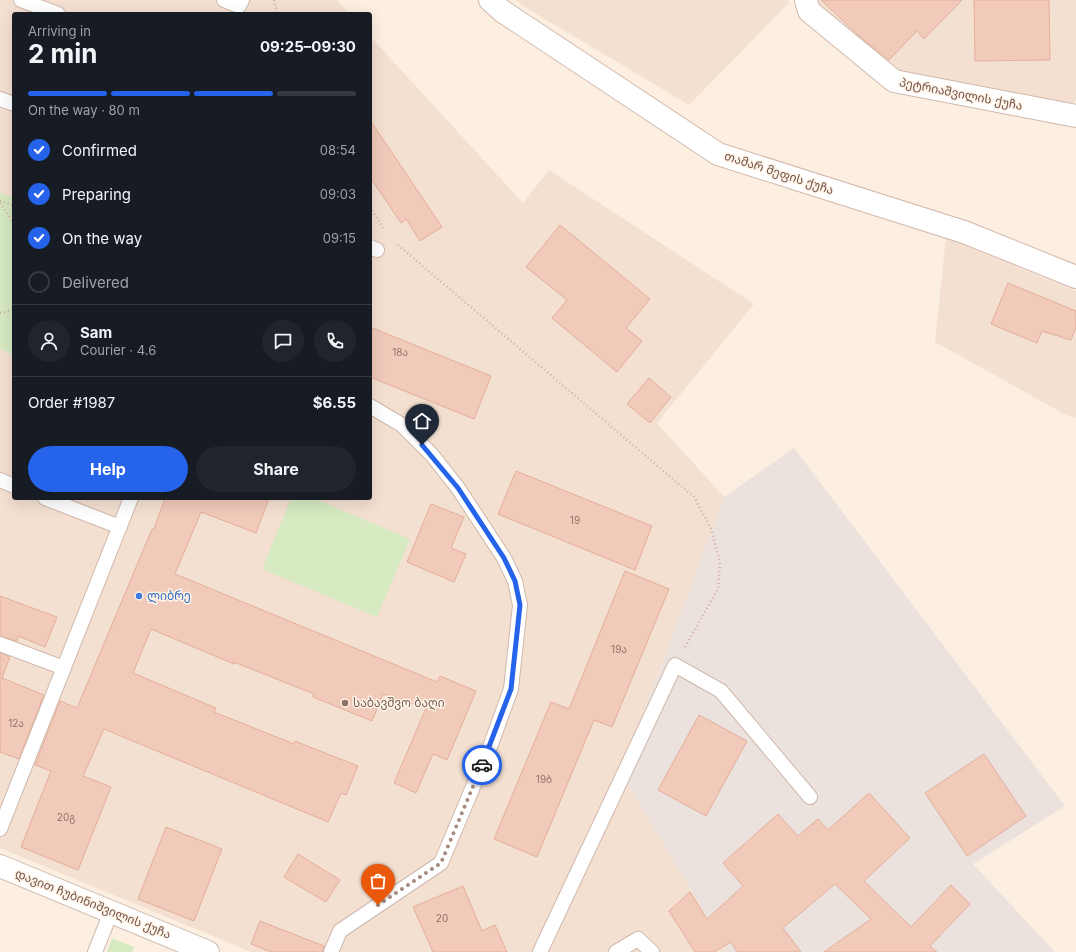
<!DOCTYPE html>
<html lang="en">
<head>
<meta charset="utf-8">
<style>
  body { margin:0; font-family:Inter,"Noto Sans Georgian",sans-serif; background:#20242c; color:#f1f3f6; height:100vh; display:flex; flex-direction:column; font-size:15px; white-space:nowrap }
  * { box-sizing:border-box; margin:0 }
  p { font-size:13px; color:#9ea1a6 }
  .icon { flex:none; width:22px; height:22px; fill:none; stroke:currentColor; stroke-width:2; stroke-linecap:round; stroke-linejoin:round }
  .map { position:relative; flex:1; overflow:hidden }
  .panel { position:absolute; left:12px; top:12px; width:360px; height:488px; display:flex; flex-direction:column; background:#171b24; border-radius:4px; box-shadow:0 4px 16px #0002 }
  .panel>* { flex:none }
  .pin { position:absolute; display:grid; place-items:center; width:34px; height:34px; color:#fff; margin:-41px -17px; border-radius:50% 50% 50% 0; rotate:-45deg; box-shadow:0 0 4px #0007 }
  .pin .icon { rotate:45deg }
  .courier { position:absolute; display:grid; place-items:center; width:40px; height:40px; margin:-20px; border:3px solid #2563eb; border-radius:50%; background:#fff; color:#222; box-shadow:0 1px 5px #0007 }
  .head em { font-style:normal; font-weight:700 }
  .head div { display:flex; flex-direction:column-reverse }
  .head { display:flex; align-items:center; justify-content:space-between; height:68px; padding:0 16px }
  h1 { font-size:26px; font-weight:700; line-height:30px }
  .bar { display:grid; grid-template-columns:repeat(4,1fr); gap:6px 4px; align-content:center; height:48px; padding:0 16px }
  .bar i { height:5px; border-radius:3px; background:#363941 }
  .bar .active { background:#2563eb }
  .bar p { grid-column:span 4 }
  .line { display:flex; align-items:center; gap:10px; padding:0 16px; border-top:1px solid #363941 }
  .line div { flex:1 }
  .round { display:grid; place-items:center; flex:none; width:42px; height:42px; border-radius:21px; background:#20242c }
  ol { padding:0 16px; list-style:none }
  li { display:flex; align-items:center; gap:12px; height:44px }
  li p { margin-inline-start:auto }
  li .icon { padding:4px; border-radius:50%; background:#2563eb; color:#fff; stroke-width:4 }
  li:last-child { color:#9ea1a6 }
  li i { width:22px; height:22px; border:2px solid #363941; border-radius:50% }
  .cta { display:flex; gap:8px; margin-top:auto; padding:8px 16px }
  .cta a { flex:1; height:46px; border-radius:24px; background:#2563eb; color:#fff; font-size:16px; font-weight:700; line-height:46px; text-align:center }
  .cta a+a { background:#20242c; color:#f1f3f6 }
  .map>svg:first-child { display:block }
  .residential { fill:#f4e0d1 }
  .industrial { fill:#ebe2dd }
  .green { fill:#d6e9c1 }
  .building { fill:#f1caba; stroke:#e4ae9b }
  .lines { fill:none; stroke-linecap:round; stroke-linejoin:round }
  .lane-casing { stroke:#cfb8ac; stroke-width:16 }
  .street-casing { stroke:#cfb8ac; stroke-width:24 }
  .secondary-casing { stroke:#d2b7a9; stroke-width:24 }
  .path { stroke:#d6ad9e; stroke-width:2.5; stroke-dasharray:1 3; stroke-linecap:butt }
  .lane { stroke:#fff; stroke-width:14 }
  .street { stroke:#fff; stroke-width:22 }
  .secondary { stroke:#fff; stroke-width:22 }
  .done { stroke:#a48a7f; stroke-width:4; stroke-dasharray:0 7.2 }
  .route { stroke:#2563eb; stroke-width:5 }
  .shop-dot { fill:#3f7fe0; stroke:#fff4e8; stroke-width:1.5 }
  .education-dot { fill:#8d6e63; stroke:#fff4e8; stroke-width:1.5 }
  .labels { text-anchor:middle; stroke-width:3; stroke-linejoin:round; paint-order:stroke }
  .number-label { font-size:10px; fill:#937165 }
  .street-label { font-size:12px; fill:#745349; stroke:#fff4e8 }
  .shop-label { font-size:12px; fill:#366cbe; stroke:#fff4e8; text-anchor:start }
  .education-label { font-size:12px; fill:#785e54; stroke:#fff4e8; text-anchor:start }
</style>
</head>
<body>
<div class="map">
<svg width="1076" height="952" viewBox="0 0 1076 952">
  <rect width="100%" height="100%" fill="#fcefe2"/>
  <!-- residential -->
  <g class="residential">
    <polygon points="0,0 337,0 350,14 14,14 14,198 0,193"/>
    <polygon points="516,0 788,0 789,3 689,105 523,6"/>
    <polygon points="815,0 1076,0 1076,100 1063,110 891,71 825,22"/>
    <polygon points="370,36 523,203 549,170 754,304 657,423 724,497 621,773 728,952 251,952 0,848 0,349 14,355 14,498 370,498"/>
    <polygon points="946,238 1076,291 1076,418 1066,415 935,342"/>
  </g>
  <!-- industrial -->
  <polygon class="industrial" points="794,448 1065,806 973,864 1055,952 728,952 621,773 724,497"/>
  <!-- green -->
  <g class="green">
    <polygon points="0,193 14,198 14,355 0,349"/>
    <polygon points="291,498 313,498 410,539 377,617 262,569"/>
    <polygon points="112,938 134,947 132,952 107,952"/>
  </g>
  <!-- building -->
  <g class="building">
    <polygon points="821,0 962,0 924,39 917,31 889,60 859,36"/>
    <polygon points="974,0 1049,0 1050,60 975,61"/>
    <polygon points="370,120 442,227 420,241 406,219 401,223 370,177"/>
    <polygon points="560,225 650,299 626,328 642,341 617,372 552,318 567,300 526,267"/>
    <polygon points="1008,283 1076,311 1076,327 1071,340 1042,331 1037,343 991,324"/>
    <polygon points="370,327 491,376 474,419 370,377"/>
    <polygon points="649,378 671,397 650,423 627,404"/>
    <polygon points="516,471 652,526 635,570 498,514"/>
    <polygon points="165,498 269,498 256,533 201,512 175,574 437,682 440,676 476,691 447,760 433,754 416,793 394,783 426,708 383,694 372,721 313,697 314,694 234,662 234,664 151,629 133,673 216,708 214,712 294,744 295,741 358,766 346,795 341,793 328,822 104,729 83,776 111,787 78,870 21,847 51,771 35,765 60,701 77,708 152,529 154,529"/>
    <polygon points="431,504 464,517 451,548 466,554 454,582 407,562"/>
    <polygon points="625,571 669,589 612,727 594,720 537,857 494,839 551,702 569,709"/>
    <polygon points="0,596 57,617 45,647 18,636 17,641 0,636"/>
    <polygon points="0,653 10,657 2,678 44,695 19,759 0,752"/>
    <polygon points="699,715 747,741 706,816 658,790"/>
    <polygon points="984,754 1026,816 967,856 925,793"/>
    <polygon points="869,793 910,838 864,881 911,927 951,885 970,904 930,946 937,952 824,952 871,919 835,884 783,928 801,952 737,952 731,942 714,952 695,952 669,911 690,892 707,919 743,886 723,863 778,814 798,836 818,819 828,830"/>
    <polygon points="166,827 222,849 194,921 138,899"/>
    <polygon points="298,854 340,880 326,902 284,877"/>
    <polygon points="463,886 482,931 495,925 507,952 433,952 413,907"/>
    <polygon points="260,921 324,946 323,952 271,952 251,944"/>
  </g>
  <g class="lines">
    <!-- lane casing -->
    <g class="lane-casing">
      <g id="lane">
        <polyline points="21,0 58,14"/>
        <polyline points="224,0 239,6 242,0"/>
        <polyline points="0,99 14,104"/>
        <polyline points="370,247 377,250"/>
        <polyline points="0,480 14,486"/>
        <polyline points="45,498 120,527"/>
        <polyline points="0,644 64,668"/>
        <polyline points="0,829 131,498"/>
        <polyline points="95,952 111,912"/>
        <polyline points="331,952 340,931 441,863 491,744 511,689 520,605 515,581 504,558 458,488 432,455 402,425 370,406"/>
        <polyline points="540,952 675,665 721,691 810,797"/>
        <polyline points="616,952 638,939 652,952"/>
      </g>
    </g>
    <!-- street casing -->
    <g class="street-casing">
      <g id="street">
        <polyline points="806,0 809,11 894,81 1076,116"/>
        <polyline points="0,866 208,952"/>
      </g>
    </g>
    <!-- secondary casing -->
    <g class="secondary-casing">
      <polyline id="secondary" points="490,0 502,11 718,154 964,232 1076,277"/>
    </g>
    <!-- path -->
    <g class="path">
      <polyline points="274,0 277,14"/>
      <polyline points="0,201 14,206"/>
      <polyline points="0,203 14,223"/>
      <polyline points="370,207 383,228"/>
      <polyline points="398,245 694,497 711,529 720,562 718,589 685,647"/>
      <polyline points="0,313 14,310"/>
    </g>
    <!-- lane -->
    <use href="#lane" class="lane"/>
    <!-- street -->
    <use href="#street" class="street"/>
    <!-- secondary -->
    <use href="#secondary" class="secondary"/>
  </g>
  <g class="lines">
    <!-- done -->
    <polyline class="done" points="378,905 441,863 482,765"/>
    <!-- route -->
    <polyline class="route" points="422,445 458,488 504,558 515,581 520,605 511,689 482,765"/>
  </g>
  <!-- markers -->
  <circle class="shop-dot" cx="139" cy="596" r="4"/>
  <circle class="education-dot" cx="345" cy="703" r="4"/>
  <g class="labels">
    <!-- number labels -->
    <g class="number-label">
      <text x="400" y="356">18ა</text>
      <text x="575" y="524">19</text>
      <text x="619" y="653">19ა</text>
      <text x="16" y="727">12ა</text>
      <text x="544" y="783">19ბ</text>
      <text x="66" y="821">20გ</text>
      <text x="442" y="922">20</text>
    </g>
    <!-- street labels -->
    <g class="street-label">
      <text transform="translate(961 94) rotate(11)" y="4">პეტრიაშვილის ქუჩა</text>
      <text transform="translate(779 173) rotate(18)" y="4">თამარ მეფის ქუჩა</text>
      <text transform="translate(93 904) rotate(22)" y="4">დავით ჩუბინიშვილის ქუჩა</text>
    </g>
    <!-- shop labels -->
    <g class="shop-label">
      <text x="147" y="600">ლიბრე</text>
    </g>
    <!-- education labels -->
    <g class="education-label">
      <text x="353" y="707">საბავშვო ბაღი</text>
    </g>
  </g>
</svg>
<div class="pin" style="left:378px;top:905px;background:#ea580c"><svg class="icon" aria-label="bag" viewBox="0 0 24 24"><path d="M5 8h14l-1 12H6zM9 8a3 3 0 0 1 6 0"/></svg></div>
<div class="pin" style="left:422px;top:445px;background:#1f2937"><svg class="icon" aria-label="home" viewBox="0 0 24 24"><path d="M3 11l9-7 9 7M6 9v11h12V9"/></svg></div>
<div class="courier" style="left:482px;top:765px"><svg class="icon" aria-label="car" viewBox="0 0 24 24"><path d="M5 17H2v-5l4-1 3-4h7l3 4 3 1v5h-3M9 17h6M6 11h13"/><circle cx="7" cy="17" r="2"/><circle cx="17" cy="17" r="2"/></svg></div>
<section class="panel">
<div class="head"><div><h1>2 min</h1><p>Arriving in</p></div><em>09:25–09:30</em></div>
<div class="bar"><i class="active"></i><i class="active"></i><i class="active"></i><i></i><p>On the way · 80 m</p></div>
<ol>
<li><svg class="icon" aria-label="check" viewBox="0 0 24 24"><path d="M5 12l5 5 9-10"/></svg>Confirmed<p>08:54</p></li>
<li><svg class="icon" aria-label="check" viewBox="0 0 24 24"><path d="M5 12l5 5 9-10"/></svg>Preparing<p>09:03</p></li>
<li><svg class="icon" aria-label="check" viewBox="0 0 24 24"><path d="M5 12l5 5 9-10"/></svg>On the way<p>09:15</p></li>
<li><i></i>Delivered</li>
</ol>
<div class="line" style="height:72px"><a class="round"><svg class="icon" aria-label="person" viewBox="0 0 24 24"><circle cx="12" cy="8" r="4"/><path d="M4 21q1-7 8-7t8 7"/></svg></a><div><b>Sam</b><p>Courier · 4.6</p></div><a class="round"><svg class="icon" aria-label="chat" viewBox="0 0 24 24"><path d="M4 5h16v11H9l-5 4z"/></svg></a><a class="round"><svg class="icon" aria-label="phone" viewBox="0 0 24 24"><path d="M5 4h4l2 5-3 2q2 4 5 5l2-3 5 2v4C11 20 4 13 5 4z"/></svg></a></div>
<div class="line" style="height:52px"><div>Order #1987</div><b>$6.55</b></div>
<div class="cta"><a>Help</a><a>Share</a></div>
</section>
</div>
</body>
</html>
